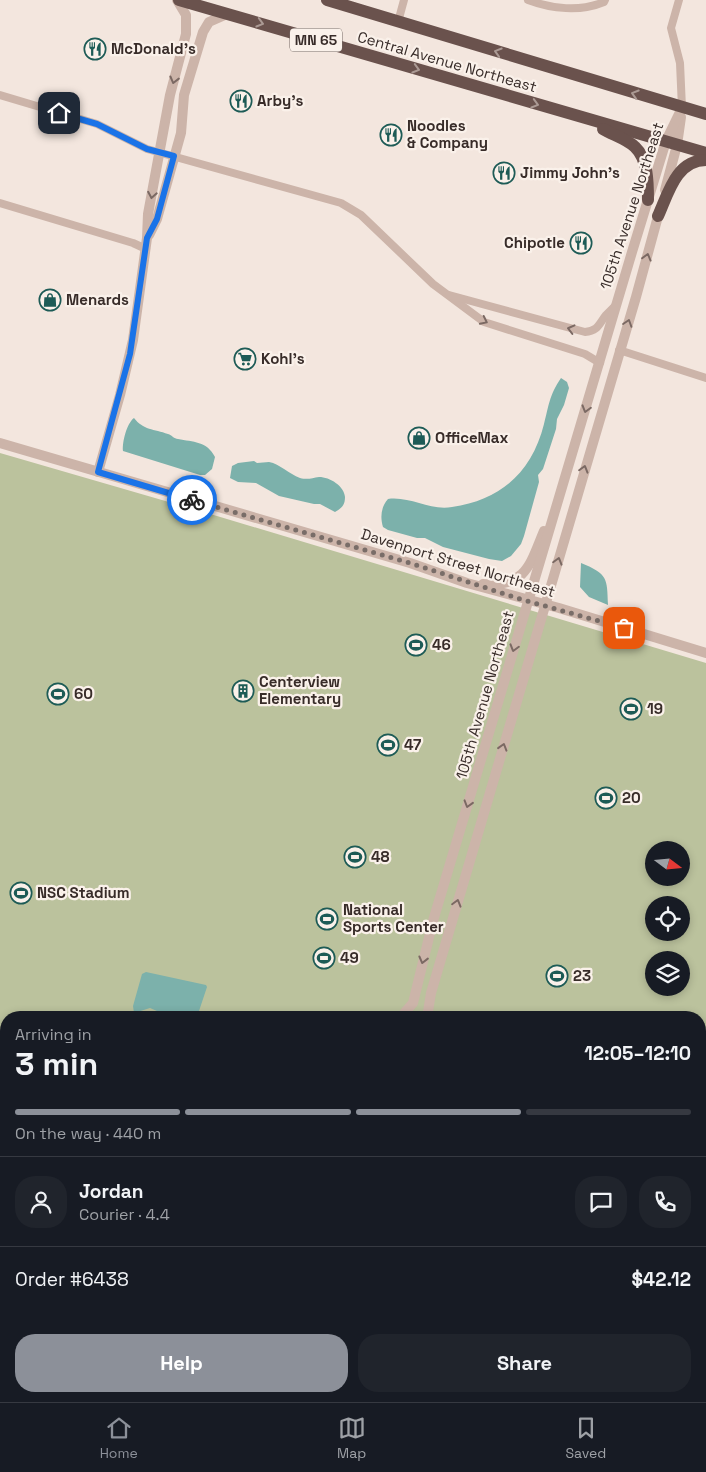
<!DOCTYPE html>
<html lang="en">
<head>
<meta charset="utf-8">
<style>
  body { margin:0; font-family:"Space Grotesk",sans-serif; background:#20242c; color:#f1f3f6; height:100vh; display:flex; flex-direction:column; font-size:19px; white-space:nowrap }
  * { box-sizing:border-box; margin:0 }
  p { font-size:16px; color:#9ea1a6 }
  .icon { flex:none; width:28px; height:28px; fill:none; stroke:currentColor; stroke-width:2; stroke-linecap:round; stroke-linejoin:round }
  .map { position:relative; flex:1; overflow:hidden }
  .sheet { position:absolute; left:0px; top:1011px; width:706px; height:391px; display:flex; flex-direction:column; background:#171b24; border-radius:20px 20px 0 0; box-shadow:0 2px 8px #0003 }
  .sheet>* { flex:none }
  .needle { width:32px; rotate:106deg }
  .buttons { position:absolute; left:645px; top:841px; display:grid; gap:10px }
  .buttons a { display:grid; place-items:center; width:45px; height:45px; border-radius:50%; background:#171b24; box-shadow:0 2px 8px #0003; font-size:25px }
  .pin { position:absolute; display:grid; place-items:center; width:42px; height:42px; color:#fff; margin:-21px; border-radius:10px; box-shadow:0 2px 8px #0006 }
  .courier { position:absolute; display:grid; place-items:center; width:50px; height:50px; margin:-25px; border:4px solid #1a73e8; border-radius:50%; background:#fff; color:#222; box-shadow:0 1px 6px #0007 }
  .summary em { font-style:normal; font-weight:700 }
  .summary div { display:flex; flex-direction:column-reverse }
  .summary { display:flex; align-items:center; justify-content:space-between; height:85px; padding:0 15px }
  h1 { font-size:32px; font-weight:700; line-height:38px }
  .bar { display:grid; grid-template-columns:repeat(4,1fr); gap:8px 5px; align-content:center; height:60px; padding:0 15px }
  .bar i { height:6px; border-radius:4px; background:#363941 }
  .bar .active { background:#8c9099 }
  .bar p { grid-column:span 4 }
  .line { display:flex; align-items:center; gap:12px; padding:0 15px; border-top:1px solid #363941 }
  .line div { flex:1 }
  .round { display:grid; place-items:center; flex:none; width:52px; height:52px; border-radius:20px; background:#20242c }
  .cta { display:flex; gap:10px; margin-top:auto; padding:10px 15px }
  .cta a { flex:1; height:58px; border-radius:20px; background:#8c9099; color:#fff; font-size:20px; font-weight:700; line-height:58px; text-align:center }
  .cta a+a { background:#20242c; color:#f1f3f6 }
  .dock { display:flex; justify-content:space-around; align-items:center; height:70px; border-top:1px solid #363941; background:#171b24; font-size:14px; color:#9ea1a6 }
  .dock a { display:grid; justify-items:center; gap:2px }
  .dock .active { color:#8c9099 }
  .map>svg:first-child { display:block }
  .green { fill:#bbc29d; fill-rule:evenodd }
  .water { fill:#7cb1ab }
  .lines { fill:none; stroke-linecap:round; stroke-linejoin:round }
  .stream { stroke:#7cb1ab; stroke-width:2.5 }
  .minor { stroke:#ccb4a9; stroke-width:8 }
  .tertiary { stroke:#ccb4a9; stroke-width:10 }
  .trunk { stroke:#6a524d; stroke-width:12 }
  .oneway { stroke:#ab9a94 }
  .oneway2 { stroke:#7b6963 }
  .done { stroke:#796d68; stroke-width:5; stroke-dasharray:0 9 }
  .route { stroke:#1a73e8; stroke-width:6 }
  .labels { text-anchor:middle; stroke-width:4.5; stroke-linejoin:round; paint-order:stroke }
  .shield { fill:#faf1ea; stroke:#726763; stroke-width:1 }
  .shield-label { font-size:14px; font-weight:bold; fill:#382c29 }
  .poi-label { font-size:15px; font-weight:bold; fill:#382c29; stroke:#faf1ea; text-anchor:start }
  .street-label { font-size:15px; fill:#382c29; stroke:#faf1ea }
</style>
</head>
<body>
<div class="map">
<svg width="706" height="1402" viewBox="0 0 706 1402">
  <rect width="100%" height="100%" fill="#f3e6de"/>
  <!-- green -->
  <path class="green" d="M0,453L217,516L706,663V1402H688L662,1396H700V1018H6V1396H287L286,1402H0ZM654,850H681V878H654ZM654,905H681V932H654ZM654,960H681V988H654Z"/>
  <!-- water -->
  <g class="water">
    <path d="M561,378L567,382L569,388L564,405L557,419L556,429L543,469L538,475L539,482L524,536L521,544L511,556L502,561L489,559L443,547L425,538H417L388,530L383,527C380,517 381,507 388,499C410,496 430,511 452,507C501,500 532,472 544,424C549,405 549,396 561,378Z"/>
    <path d="M134,418C143,430 154,429 168,434C172,435 174,439 178,439C193,442 207,441 215,457L212,469L205,475H200L123,451C122,442 127,423 134,418Z"/>
    <path d="M254,461L257,463C261,463 265,462 269,462C280,464 289,474 300,478C308,480 312,478 319,477C330,477 344,486 345,497C345,505 342,508 335,512L320,504H314L279,496L256,483L238,482L230,478L232,466L238,463Z"/>
    <path d="M581,563C608,574 607,578 608,605L589,597L580,587Z"/>
    <polygon points="146,972 206,985 207,987 197,1017 171,1017 150,1008 134,1013 133,1006 142,974"/>
  </g>
  <g class="lines">
    <!-- stream -->
    <g class="stream">
      <polyline points="700,1181 706,1182"/>
      <polyline points="0,1240 6,1242"/>
    </g>
    <!-- minor -->
    <g class="minor">
      <path d="M528,0C552,9 580,12 604,2L605,0"/>
      <polyline points="679,0 671,28 680,63 682,108"/>
      <polyline points="398,22 404,0"/>
      <polyline points="0,95 97,124 147,149 341,203 361,215 433,284 484,322 585,354 600,363"/>
      <polyline points="0,203 133,243 146,249"/>
      <path d="M449,295L585,332C598,331 599,324 606,315C609,312 612,309 615,306"/>
      <polyline points="619,350 706,378"/>
    </g>
    <!-- tertiary -->
    <g class="tertiary">
      <polyline points="665,190 677,145 681,117"/>
      <polyline points="149,235 157,219 181,133 184,95 203,32 209,22 227,14"/>
      <polyline points="0,443 410,563 467,583 559,608 706,653"/>
      <polyline points="98,472 120,395 133,340 147,238 148,214 170,95 186,34 186,15 177,0"/>
      <path d="M483,584C527,587 530,564 544,531"/>
      <polyline points="400,1018 413,1003 433,921 632,252 666,141 682,108"/>
      <polyline points="427,1018 431,993 636,297 660,209"/>
      <polyline points="294,1402 294,1396"/>
      <polyline points="313,1402 318,1396"/>
    </g>
    <!-- trunk -->
    <g class="trunk">
      <polyline points="179,0 706,153"/>
      <polyline points="327,0 706,114"/>
      <path d="M603,129C613,135 627,139 635,147C648,159 648,183 648,200"/>
      <path d="M658,216C668,194 676,160 706,160"/>
    </g>
  </g>
  <!-- one-way arrows -->
  <defs><path id="oneway-chevron" d="M-2-3.5L2.5 0L-2 3.5" fill="none" stroke-width="1.6" stroke-linecap="round" stroke-linejoin="round" transform="scale(1.25)"/></defs>
  <g class="oneway">
    <use href="#oneway-chevron" transform="translate(260 23) rotate(16)"/>
    <use href="#oneway-chevron" transform="translate(498 52) rotate(-163)"/>
    <use href="#oneway-chevron" transform="translate(416 69) rotate(16)"/>
    <use href="#oneway-chevron" transform="translate(635 94) rotate(-163)"/>
    <use href="#oneway-chevron" transform="translate(535 104) rotate(16)"/>
  </g>
  <g class="oneway2">
    <use href="#oneway-chevron" transform="translate(174 80) rotate(104)"/>
    <use href="#oneway-chevron" transform="translate(152 195) rotate(100)"/>
    <use href="#oneway-chevron" transform="translate(647 257) rotate(-75)"/>
    <use href="#oneway-chevron" transform="translate(484 321) rotate(26)"/>
    <use href="#oneway-chevron" transform="translate(628 323) rotate(-72)"/>
    <use href="#oneway-chevron" transform="translate(571 329) rotate(-166)"/>
    <use href="#oneway-chevron" transform="translate(586 409) rotate(106)"/>
    <use href="#oneway-chevron" transform="translate(584 469) rotate(-74)"/>
    <use href="#oneway-chevron" transform="translate(558 561) rotate(-74)"/>
    <use href="#oneway-chevron" transform="translate(514 648) rotate(106)"/>
    <use href="#oneway-chevron" transform="translate(503 747) rotate(-73)"/>
    <use href="#oneway-chevron" transform="translate(468 804) rotate(107)"/>
    <use href="#oneway-chevron" transform="translate(457 903) rotate(-74)"/>
    <use href="#oneway-chevron" transform="translate(423 960) rotate(104)"/>
  </g>
  <g class="lines">
    <!-- done -->
    <polyline class="done" points="192,500 410,563 520,599 624,628"/>
    <!-- route -->
    <polyline class="route" points="59,113 97,124 147,149 174,156 157,219 147,238 130,354 98,472 192,500"/>
  </g>
  <!-- icons -->
  <defs>
    <g id="restaurant-ring" transform="scale(1.125)"><circle r="9.5" fill="#faf1ea" stroke="#1d5b56" stroke-width="1.5"/><path d="M-5-6h1v4h1v-4h1v4h1v-4h1v5L-1.5 .5V6h-2V.5L-5-1ZM5-6V6H3V1.5H1.5Q1.5-4 5-6Z" fill="#1d5b56"/></g>
    <g id="shop-ring" transform="scale(1.125)"><circle r="9.5" fill="#faf1ea" stroke="#1d5b56" stroke-width="1.5"/><path d="M-5-2.5h2.3a2.7 3.5 0 0 1 5.4 0H5L5.5 6h-11ZM-1.5-2.5h3a1.5 2.3 0 0 0-3 0Z" fill="#1d5b56"/></g>
    <g id="supermarket-ring" transform="scale(1.125)"><circle r="9.5" fill="#faf1ea" stroke="#1d5b56" stroke-width="1.5"/><path d="M-6-5.5h2.5l.6 2H6L4.5 2H-2.5L-4.4-4H-6ZM-1.5 3.2a1.3 1.3 0 1 0 .1 0ZM3 3.2a1.3 1.3 0 1 0 .1 0Z" fill="#1d5b56"/></g>
    <g id="stadium-ring" transform="scale(1.125)"><circle r="9.5" fill="#faf1ea" stroke="#1d5b56" stroke-width="1.5"/><path d="M0-5a6.5 5 0 1 0 0 10a6.5 5 0 1 0 0-10ZM-3.5-1.8h7v3.6h-7Z" fill="#1d5b56"/></g>
    <g id="building-ring" transform="scale(1.125)"><circle r="9.5" fill="#faf1ea" stroke="#1d5b56" stroke-width="1.5"/><path d="M-4-6H4V6H1V3H-1V6H-4ZM-2.5-4.3h1.7v1.8h-1.7ZM.8-4.3h1.7v1.8H.8ZM-2.5-1h1.7V.8h-1.7ZM.8-1h1.7V.8H.8Z" fill="#1d5b56"/></g>
  </defs>
  <g fill-rule="evenodd">
    <use href="#restaurant-ring" x="95" y="49"/>
    <use href="#restaurant-ring" x="241" y="101"/>
    <use href="#restaurant-ring" x="391" y="135"/>
    <use href="#restaurant-ring" x="504" y="173"/>
    <use href="#restaurant-ring" x="581" y="243"/>
    <use href="#shop-ring" x="50" y="300"/>
    <use href="#supermarket-ring" x="245" y="359"/>
    <use href="#shop-ring" x="419" y="438"/>
    <use href="#stadium-ring" x="416" y="645"/>
    <use href="#building-ring" x="243" y="691"/>
    <use href="#stadium-ring" x="58" y="694"/>
    <use href="#stadium-ring" x="631" y="709"/>
    <use href="#stadium-ring" x="388" y="745"/>
    <use href="#stadium-ring" x="606" y="798"/>
    <use href="#stadium-ring" x="355" y="857"/>
    <use href="#stadium-ring" x="21" y="893"/>
    <use href="#stadium-ring" x="327" y="919"/>
    <use href="#stadium-ring" x="324" y="958"/>
    <use href="#stadium-ring" x="557" y="976"/>
  </g>
  <g class="labels">
    <!-- shield labels -->
    <rect class="shield" x="290" y="28.5" width="52" height="23" rx="4"/>
    <g class="shield-label">
      <text x="316" y="45">MN 65</text>
    </g>
    <!-- poi labels -->
    <g class="poi-label">
      <text x="111" y="54">McDonald's</text>
      <text x="257" y="106">Arby's</text>
      <text x="407" y="131">Noodles<tspan x="407" dy="17">&amp; Company</tspan></text>
      <text x="520" y="178">Jimmy John's</text>
      <text x="565" y="248" text-anchor="end">Chipotle</text>
      <text x="66" y="305">Menards</text>
      <text x="261" y="364">Kohl's</text>
      <text x="435" y="443">OfficeMax</text>
      <text x="432" y="650">46</text>
      <text x="259" y="687">Centerview<tspan x="259" dy="17">Elementary</tspan></text>
      <text x="74" y="699">60</text>
      <text x="647" y="714">19</text>
      <text x="404" y="750">47</text>
      <text x="622" y="803">20</text>
      <text x="371" y="862">48</text>
      <text x="37" y="898">NSC Stadium</text>
      <text x="343" y="915">National<tspan x="343" dy="17">Sports Center</tspan></text>
      <text x="340" y="963">49</text>
      <text x="573" y="981">23</text>
    </g>
    <!-- street labels -->
    <g class="street-label">
      <text transform="translate(447 62) rotate(16)" y="5">Central Avenue Northeast</text>
      <text transform="translate(632 206) rotate(-72)" y="5">105th Avenue Northeast</text>
      <text transform="translate(458 563) rotate(17)" y="5">Davenport Street Northeast</text>
      <text transform="translate(485 695) rotate(-74)" y="5">105th Avenue Northeast</text>
    </g>
  </g>
</svg>
<div class="buttons">
<a><svg class="needle" viewBox="-14 -14 28 28"><path d="M0-13l5 13h-10z" fill="#e53935"/><path d="M0 13l5-13h-10z" fill="#9ea1a6"/></svg></a>
<a><svg class="icon" aria-label="locate" viewBox="0 0 24 24"><circle cx="12" cy="12" r="6"/><path d="M12 2v4M12 18v4M2 12h4M18 12h4"/></svg></a>
<a><svg class="icon" aria-label="layers" viewBox="0 0 24 24"><path d="M12 4l9 5-9 5-9-5zM3 14l9 5 9-5"/></svg></a>
</div>
<div class="pin" style="left:624px;top:628px;background:#ea580c"><svg class="icon" aria-label="bag" viewBox="0 0 24 24"><path d="M5 8h14l-1 12H6zM9 8a3 3 0 0 1 6 0"/></svg></div>
<div class="pin" style="left:59px;top:113px;background:#1f2937"><svg class="icon" aria-label="home" viewBox="0 0 24 24"><path d="M3 11l9-7 9 7M6 9v11h12V9"/></svg></div>
<div class="courier" style="left:192px;top:500px"><svg class="icon" aria-label="bike" viewBox="0 0 24 24"><circle cx="6" cy="16" r="4"/><circle cx="18" cy="16" r="4"/><path d="M6 16l4-8h5l3 8M10 8l3 8H6M13 5h3"/></svg></div>
<section class="sheet">
<div class="summary"><div><h1>3 min</h1><p>Arriving in</p></div><em>12:05–12:10</em></div>
<div class="bar"><i class="active"></i><i class="active"></i><i class="active"></i><i></i><p>On the way · 440 m</p></div>
<div class="line" style="height:90px"><a class="round"><svg class="icon" aria-label="person" viewBox="0 0 24 24"><circle cx="12" cy="8" r="4"/><path d="M4 21q1-7 8-7t8 7"/></svg></a><div><b>Jordan</b><p>Courier · 4.4</p></div><a class="round"><svg class="icon" aria-label="chat" viewBox="0 0 24 24"><path d="M4 5h16v11H9l-5 4z"/></svg></a><a class="round"><svg class="icon" aria-label="phone" viewBox="0 0 24 24"><path d="M5 4h4l2 5-3 2q2 4 5 5l2-3 5 2v4C11 20 4 13 5 4z"/></svg></a></div>
<div class="line" style="height:65px"><div>Order #6438</div><b>$42.12</b></div>
<div class="cta"><a>Help</a><a>Share</a></div>
</section>
</div>
<nav class="dock">
<a class="active"><svg class="icon" aria-label="home" viewBox="0 0 24 24"><path d="M3 11l9-7 9 7M6 9v11h12V9"/></svg>Home</a>
<a><svg class="icon" aria-label="map" viewBox="0 0 24 24"><path d="M3 6l6-2 6 2 6-2v14l-6 2-6-2-6 2zM9 4v14M15 6v14"/></svg>Map</a>
<a><svg class="icon" aria-label="saved" viewBox="0 0 24 24"><path d="M7 4h10v16l-5-4-5 4z"/></svg>Saved</a>
</nav>
</body>
</html>
